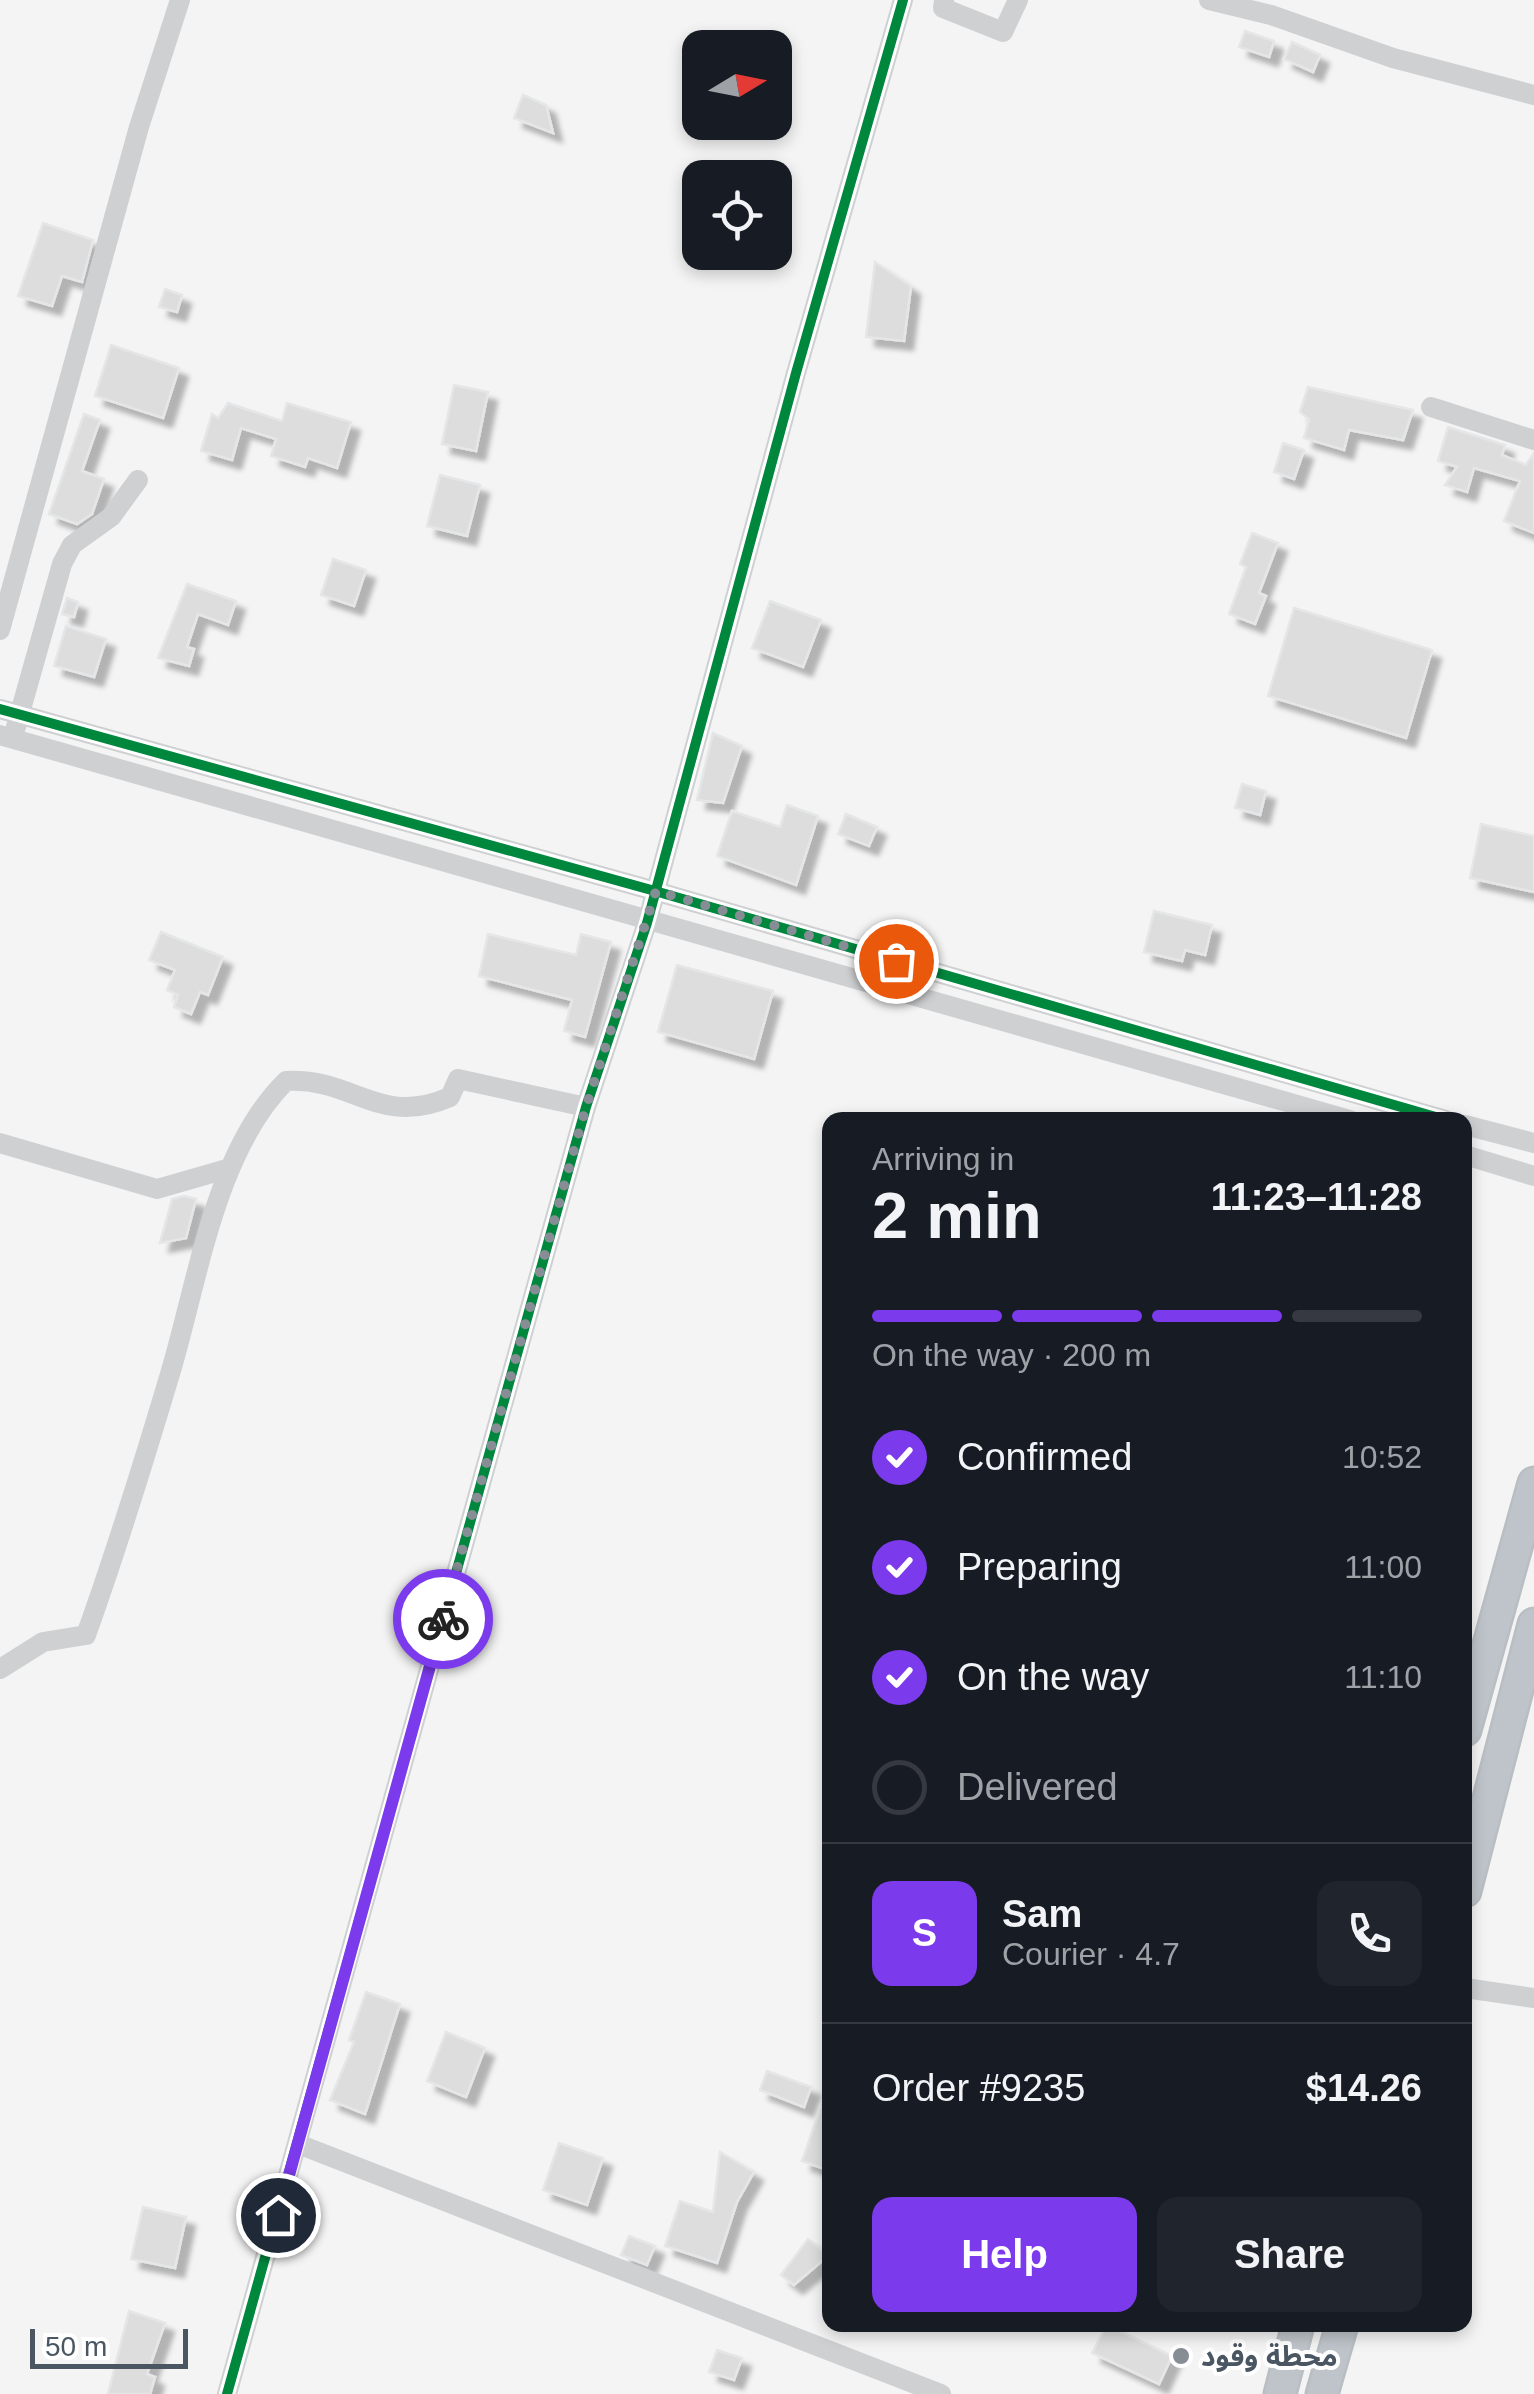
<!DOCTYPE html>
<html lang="en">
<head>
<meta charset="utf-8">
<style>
  body { margin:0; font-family:Helvetica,"Noto Sans Arabic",sans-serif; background:#20242c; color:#f1f3f6; height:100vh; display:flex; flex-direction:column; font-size:38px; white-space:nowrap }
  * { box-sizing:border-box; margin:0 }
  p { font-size:32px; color:#9ea1a6 }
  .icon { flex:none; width:55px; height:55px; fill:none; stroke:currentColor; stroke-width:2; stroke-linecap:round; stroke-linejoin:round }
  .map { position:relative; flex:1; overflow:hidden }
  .side { position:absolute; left:822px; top:1112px; width:650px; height:1220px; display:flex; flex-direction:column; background:#171b24; border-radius:20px; box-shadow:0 5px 15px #0003 }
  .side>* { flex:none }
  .needle { width:65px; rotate:80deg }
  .fabs { position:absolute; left:682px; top:30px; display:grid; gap:20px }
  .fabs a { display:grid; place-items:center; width:110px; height:110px; border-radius:20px; background:#171b24; box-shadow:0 5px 15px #0003; font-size:50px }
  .scale { position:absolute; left:30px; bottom:25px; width:158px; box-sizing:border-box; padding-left:10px; border:5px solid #4a5661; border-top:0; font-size:28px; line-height:35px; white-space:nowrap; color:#4a5661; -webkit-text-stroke:8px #fff; paint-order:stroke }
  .pin { position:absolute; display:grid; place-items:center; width:85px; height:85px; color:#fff; margin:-42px; border:5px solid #fff; border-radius:50%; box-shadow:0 2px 10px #0007 }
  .courier { position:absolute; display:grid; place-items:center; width:100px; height:100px; margin:-50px; border:8px solid #7c3aed; border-radius:50%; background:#fff; color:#222; box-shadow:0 2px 12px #0007 }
  .head em { font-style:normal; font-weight:600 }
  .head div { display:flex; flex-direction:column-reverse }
  .head { display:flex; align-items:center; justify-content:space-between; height:170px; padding:0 50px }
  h1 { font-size:65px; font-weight:600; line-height:75px }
  .bar { display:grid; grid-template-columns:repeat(4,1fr); gap:15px 10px; align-content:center; height:120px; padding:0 50px }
  .bar i { height:12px; border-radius:8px; background:#363941 }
  .bar .on { background:#7c3aed }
  .bar p { grid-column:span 4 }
  .line { display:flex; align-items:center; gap:25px; padding:0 50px; border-top:2px solid #363941 }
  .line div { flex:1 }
  .round { display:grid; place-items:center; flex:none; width:105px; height:105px; border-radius:20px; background:#20242c }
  ol { padding:0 50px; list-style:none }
  li { display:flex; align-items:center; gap:30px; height:110px }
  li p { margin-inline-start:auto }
  li .icon { padding:10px; border-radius:50%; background:#7c3aed; color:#fff; stroke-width:4 }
  li:last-child { color:#9ea1a6 }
  li i { width:55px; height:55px; border:5px solid #363941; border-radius:50% }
  .cta { display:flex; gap:20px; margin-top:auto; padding:20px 50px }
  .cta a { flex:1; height:115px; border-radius:20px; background:#7c3aed; color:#fff; font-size:40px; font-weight:600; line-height:115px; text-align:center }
  .cta a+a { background:#20242c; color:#f1f3f6 }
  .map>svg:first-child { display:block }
  .building { fill:#ddddde; stroke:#e5e6e7; stroke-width:2.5; filter:url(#shadow) }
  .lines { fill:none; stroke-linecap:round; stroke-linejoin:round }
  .highway-casing { stroke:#b9bec3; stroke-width:35 }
  .minor { stroke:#ced0d2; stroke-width:20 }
  .highway { stroke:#bec4c9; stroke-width:30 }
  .cycleway-casing { stroke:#fff; stroke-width:16 }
  .cycleway { stroke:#00873e; stroke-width:10 }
  .done { stroke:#868d94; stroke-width:10; stroke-dasharray:0 18 }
  .route { stroke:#7c3aed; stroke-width:12 }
  .poi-dot { fill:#868d94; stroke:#fff; stroke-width:4 }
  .labels { text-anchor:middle; stroke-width:8; stroke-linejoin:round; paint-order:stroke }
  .poi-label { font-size:28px; font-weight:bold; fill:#4a5661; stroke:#fff; text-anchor:start }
</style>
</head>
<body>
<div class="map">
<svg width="1534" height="2394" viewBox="0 0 1534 2394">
  <defs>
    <filter id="shadow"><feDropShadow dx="9" dy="9" stdDeviation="2.5" flood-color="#0004"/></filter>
  </defs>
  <rect width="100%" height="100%" fill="#f4f4f4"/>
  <!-- building -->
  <g class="building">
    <polygon points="1245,31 1274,41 1269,57 1239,47"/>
    <polygon points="1292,42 1320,55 1313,72 1284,59"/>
    <polygon points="523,95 546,105 553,133 514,118"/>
    <polygon points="43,223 93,240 82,282 62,276 52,306 18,296"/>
    <polygon points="875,262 911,286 904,341 866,337"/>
    <polygon points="165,289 182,295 177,312 159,307"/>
    <polygon points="111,345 179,368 163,418 95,396"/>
    <polygon points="454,385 488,392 476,451 442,444"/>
    <polygon points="1308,387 1413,410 1403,440 1349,430 1344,450 1304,438 1309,419 1300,412"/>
    <polygon points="228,403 282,421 287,403 351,422 337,468 308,458 305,467 271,456 276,439 241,428 232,460 201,451 212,414 218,418"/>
    <polygon points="84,414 100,420 82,471 104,479 92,514 77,524 49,514"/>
    <polygon points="1448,427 1505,445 1502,455 1526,465 1534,453 1534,533 1504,521 1520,481 1474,468 1467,492 1445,485 1457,467 1438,461"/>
    <polygon points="1283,443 1304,450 1294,479 1274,472"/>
    <polygon points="440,475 480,485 467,536 427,526"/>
    <polygon points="1252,533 1278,543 1259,593 1266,596 1255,624 1229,614 1246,567 1240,564"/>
    <polygon points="333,559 366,570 354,606 321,595"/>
    <polygon points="187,584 236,601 228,625 198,614 187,647 194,649 189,666 158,658"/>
    <polygon points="67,598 78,602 74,617 62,614"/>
    <polygon points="770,601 821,620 803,667 752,648"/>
    <polygon points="1294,608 1432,650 1406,738 1268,696"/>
    <polygon points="66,626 106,639 94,677 54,666"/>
    <polygon points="713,733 742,746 723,803 697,800"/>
    <polygon points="1242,784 1266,791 1260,815 1235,808"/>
    <polygon points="787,805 818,816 796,885 717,856 732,811 780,827"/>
    <polygon points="846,814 877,827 869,846 838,834"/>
    <polygon points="1481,824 1534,836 1534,892 1470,878"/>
    <polygon points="1154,911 1212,925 1205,955 1185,950 1182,961 1144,952"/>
    <polygon points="161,932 223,957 208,995 200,992 191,1014 174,1007 178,995 167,990 175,970 149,960"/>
    <polygon points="488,934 576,955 581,934 611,942 585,1037 564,1031 572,1000 479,976"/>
    <polygon points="677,965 773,991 754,1059 658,1032"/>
    <polygon points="184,1196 196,1199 186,1238 160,1243 172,1199"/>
    <polygon points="366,1992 400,2004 365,2114 330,2100 354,2042 349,2040"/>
    <polygon points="446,2032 485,2048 466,2097 427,2081"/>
    <polygon points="767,2071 811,2087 804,2107 760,2090"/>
    <polygon points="827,2089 830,2089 830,2171 802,2161"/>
    <polygon points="559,2143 603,2158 587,2205 543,2190"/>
    <polygon points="720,2152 754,2172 737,2202 717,2263 665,2246 680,2201 713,2212"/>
    <polygon points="143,2207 186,2217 175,2268 131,2259"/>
    <polygon points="629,2236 655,2246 647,2265 621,2255"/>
    <polygon points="808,2239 829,2255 794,2285 781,2275"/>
    <polygon points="129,2311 165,2323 147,2374 155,2377 150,2394 108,2394"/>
    <polygon points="1107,2325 1172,2356 1159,2384 1092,2353"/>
    <polygon points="717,2350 742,2358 734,2380 709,2372"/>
  </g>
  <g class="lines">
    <!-- highway casing -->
    <g class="highway-casing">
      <g id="highway">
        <polyline points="1465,1730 1534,1483"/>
        <polyline points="1465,1891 1534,1624"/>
        <polyline points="1280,2394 1298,2325"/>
        <polyline points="1322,2394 1342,2325"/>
      </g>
    </g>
    <!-- minor -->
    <g class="minor">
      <polyline points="944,0 943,8 1003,32 1018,0"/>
      <polyline points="1209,0 1271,15 1393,58 1534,95"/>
      <polyline points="1431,407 1534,440"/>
      <polyline points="0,630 139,127 180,0"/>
      <polyline points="0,709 655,891 1446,1120"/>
      <polyline points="16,727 62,564 72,545 111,517 138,480"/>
      <polyline points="0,735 1350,1120"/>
      <polyline points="1465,1125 1534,1143"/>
      <polyline points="0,1143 157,1189 230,1168"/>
      <polyline points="1465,1155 1534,1176"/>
      <path d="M0,1669L43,1642L86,1635C117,1549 144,1461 170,1374C198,1281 215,1151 286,1081C354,1077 379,1128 450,1097L458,1079L586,1107"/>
      <polyline points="1465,1988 1534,1998"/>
      <polyline points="298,2144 941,2394"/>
      <polyline points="227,2394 586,1107 647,923 796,373 903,0"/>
    </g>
    <!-- highway -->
    <use href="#highway" class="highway"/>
    <!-- cycleway casing -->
    <g class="cycleway-casing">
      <g id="cycleway">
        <polyline points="0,709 655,891 1446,1120"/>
        <polyline points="227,2394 586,1107 647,923 796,373 903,0"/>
      </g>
    </g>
    <!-- cycleway -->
    <use href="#cycleway" class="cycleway"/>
  </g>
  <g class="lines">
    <!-- done -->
    <polyline class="done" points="443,1619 586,1107 656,891 896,961"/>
    <!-- route -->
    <polyline class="route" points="278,2215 443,1619"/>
  </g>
  <!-- markers -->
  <circle class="poi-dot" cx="1181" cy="2356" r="10"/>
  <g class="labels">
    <!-- poi labels -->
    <g class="poi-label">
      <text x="1201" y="2366">محطة وقود</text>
    </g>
  </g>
</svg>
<div class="fabs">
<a><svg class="needle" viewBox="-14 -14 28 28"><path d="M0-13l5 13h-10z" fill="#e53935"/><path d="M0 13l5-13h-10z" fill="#9ea1a6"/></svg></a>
<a><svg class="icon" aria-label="locate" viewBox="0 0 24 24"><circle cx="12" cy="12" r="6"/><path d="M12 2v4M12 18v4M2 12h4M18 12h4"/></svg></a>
</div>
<div class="scale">50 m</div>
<div class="pin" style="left:896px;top:961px;background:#ea580c"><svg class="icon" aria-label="bag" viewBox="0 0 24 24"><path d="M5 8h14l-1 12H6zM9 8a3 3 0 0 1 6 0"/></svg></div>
<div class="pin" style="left:278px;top:2215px;background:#1f2937"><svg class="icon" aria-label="home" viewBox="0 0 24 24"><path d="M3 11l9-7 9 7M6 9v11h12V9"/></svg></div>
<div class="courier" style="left:443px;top:1619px"><svg class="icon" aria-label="bike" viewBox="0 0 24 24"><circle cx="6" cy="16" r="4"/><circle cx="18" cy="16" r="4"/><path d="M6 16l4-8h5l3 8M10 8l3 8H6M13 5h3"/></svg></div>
<section class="side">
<div class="head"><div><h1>2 min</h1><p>Arriving in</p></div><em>11:23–11:28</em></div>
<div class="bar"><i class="on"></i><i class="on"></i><i class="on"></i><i></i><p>On the way · 200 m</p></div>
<ol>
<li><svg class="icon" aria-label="check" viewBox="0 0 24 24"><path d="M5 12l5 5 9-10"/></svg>Confirmed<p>10:52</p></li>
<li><svg class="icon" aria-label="check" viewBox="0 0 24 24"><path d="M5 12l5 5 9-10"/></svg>Preparing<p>11:00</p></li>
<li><svg class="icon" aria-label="check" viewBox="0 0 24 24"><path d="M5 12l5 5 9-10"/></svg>On the way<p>11:10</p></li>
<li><i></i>Delivered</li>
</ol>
<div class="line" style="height:180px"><b class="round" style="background:#7c3aed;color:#fff">S</b><div><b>Sam</b><p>Courier · 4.7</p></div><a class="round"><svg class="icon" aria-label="phone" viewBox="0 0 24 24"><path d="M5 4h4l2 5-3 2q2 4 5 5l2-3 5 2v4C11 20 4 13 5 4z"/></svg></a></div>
<div class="line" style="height:130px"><div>Order #9235</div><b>$14.26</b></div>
<div class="cta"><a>Help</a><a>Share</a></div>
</section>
</div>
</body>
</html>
